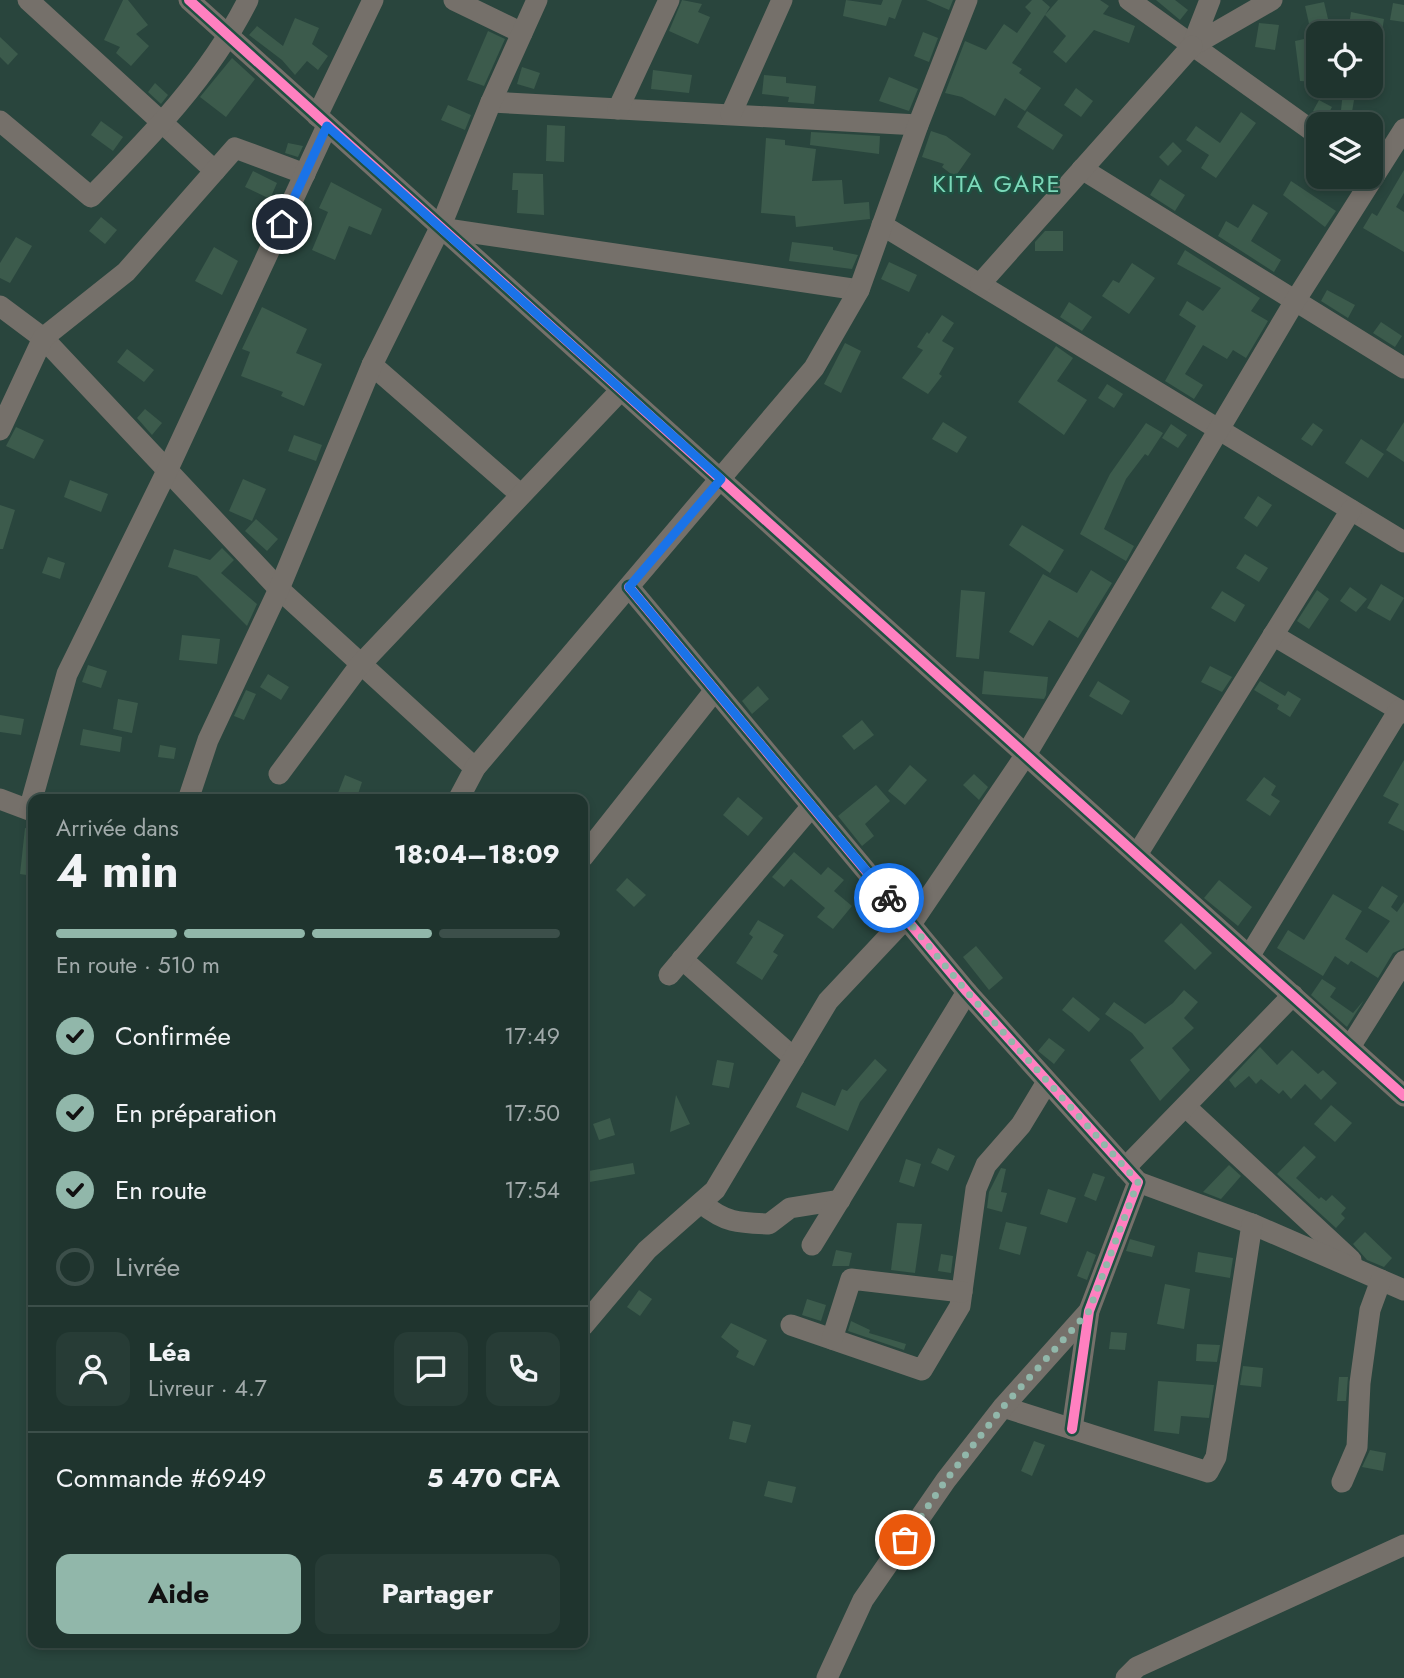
<!DOCTYPE html>
<html lang="fr">
<head>
<meta charset="utf-8">
<style>
  body { margin:0; font-family:Jost,sans-serif; background:#273c36; color:#f1f3f6; height:100vh; display:flex; flex-direction:column; font-size:26px; white-space:nowrap }
  * { box-sizing:border-box; margin:0 }
  p { font-size:23px; color:#a1aaaa }
  .icon { flex:none; width:38px; height:38px; fill:none; stroke:currentColor; stroke-width:2; stroke-linecap:round; stroke-linejoin:round }
  .map { position:relative; flex:1; overflow:hidden }
  .side { position:absolute; left:28px; top:794px; width:560px; height:854px; display:flex; flex-direction:column; background:#1f342e; border-radius:14px; box-shadow:0 4px 10px #0003,0 0 0 2px #3c4f4a }
  .side>* { flex:none }
  .buttons { position:absolute; left:1306px; top:21px; display:grid; gap:14px }
  .buttons a { display:grid; place-items:center; width:77px; height:77px; border-radius:14px; background:#1f342e; box-shadow:0 4px 10px #0003,0 0 0 2px #3c4f4a; font-size:35px }
  .pin { position:absolute; display:grid; place-items:center; width:60px; height:60px; color:#fff; margin:-30px; border:4px solid #fff; border-radius:50%; box-shadow:0 2px 7px #0007 }
  .courier { position:absolute; display:grid; place-items:center; width:70px; height:70px; margin:-35px; border:5px solid #1a73e8; border-radius:50%; background:#fff; color:#222; box-shadow:0 2px 9px #0007 }
  .summary em { font-style:normal; font-weight:700 }
  .summary div { display:flex; flex-direction:column-reverse }
  .summary { display:flex; align-items:center; justify-content:space-between; height:119px; padding:0 28px }
  h1 { font-size:46px; font-weight:700; line-height:52px }
  .bar { display:grid; grid-template-columns:repeat(4,1fr); gap:10px 7px; align-content:center; height:84px; padding:0 28px }
  .bar i { height:9px; border-radius:5px; background:#3c4f4a }
  .bar .on { background:#91b7aa }
  .bar p { grid-column:span 4 }
  .line { display:flex; align-items:center; gap:18px; padding:0 28px; border-top:2px solid #3c4f4a }
  .line div { flex:1 }
  .round { display:grid; place-items:center; flex:none; width:74px; height:74px; border-radius:14px; background:#273c36 }
  ol { padding:0 28px; list-style:none }
  li { display:flex; align-items:center; gap:21px; height:77px }
  li p { margin-inline-start:auto }
  li .icon { padding:7px; border-radius:50%; background:#91b7aa; color:#111; stroke-width:4 }
  li:last-child { color:#a1aaaa }
  li i { width:38px; height:38px; border:4px solid #3c4f4a; border-radius:50% }
  .button { display:flex; gap:14px; margin-top:auto; padding:14px 28px }
  .button a { flex:1; height:80px; border-radius:14px; background:#91b7aa; color:#111; font-size:28px; font-weight:700; line-height:80px; text-align:center }
  .button a+a { background:#273c36; color:#f1f3f6 }
  .map>svg:first-child { display:block }
  .building { fill:#3c5b4c }
  .lines { fill:none; stroke-linecap:round; stroke-linejoin:round }
  .minor { stroke:#75706a; stroke-width:21 }
  .cycleway-casing { stroke:#1e5041; stroke-width:15 }
  .cycleway { stroke:#ff80c0; stroke-width:10 }
  .done { stroke:#91b7aa; stroke-width:7; stroke-dasharray:0 12.6 }
  .route { stroke:#1a73e8; stroke-width:9 }
  .labels { text-anchor:middle; stroke-width:5; stroke-linejoin:round; paint-order:stroke }
  .quarter-label { font-size:24px; letter-spacing:2px; fill:#7bd8b9; stroke:#1e5041 }
</style>
</head>
<body>
<div class="map">
<svg width="1404" height="1678" viewBox="0 0 1404 1678">
  <rect width="100%" height="100%" fill="#29453d"/>
  <!-- building -->
  <g class="building">
    <polygon points="123,0 128,0 148,25 136,34 149,46 131,66 116,53 120,47 104,40"/>
    <polygon points="682,0 702,4 698,12 710,17 698,44 669,31"/>
    <polygon points="846,0 881,5 883,0 902,0 895,19 889,17 886,26 843,16"/>
    <polygon points="926,0 953,0 949,10"/>
    <polygon points="1032,0 1042,0 1050,7 1045,15 1058,0 1100,0 1109,6 1103,14 1135,26 1129,43 1094,30 1066,63 1053,52 1066,36 1045,15 1012,63 1022,69 1019,73 1041,88 1025,111 1005,98 995,116 962,97 945,93 965,41 986,50 1004,24 1017,33 1031,13 1025,7"/>
    <polygon points="1156,0 1175,0 1188,10 1180,20"/>
    <polygon points="1324,2 1329,23 1310,28 1305,6"/>
    <polygon points="1393,3 1404,5 1404,22 1390,20"/>
    <polygon points="1351,12 1384,19 1377,63 1370,62 1370,33 1348,33"/>
    <polygon points="295,18 319,28 312,44 328,56 318,70 307,61 295,75 282,60 249,35 257,26 283,46"/>
    <polygon points="1259,23 1279,25 1275,50 1255,47"/>
    <polygon points="488,31 505,39 484,86 467,80"/>
    <polygon points="923,32 938,38 929,62 914,56"/>
    <polygon points="1318,36 1318,82 1300,81 1295,41"/>
    <polygon points="0,37 18,54 8,65 0,57"/>
    <polygon points="232,58 255,79 226,117 200,97"/>
    <polygon points="522,67 540,73 534,89 517,84"/>
    <polygon points="653,70 692,75 689,93 651,89"/>
    <polygon points="764,75 786,77 786,83 816,86 814,104 788,102 789,97 762,94"/>
    <polygon points="889,77 918,89 909,111 879,101"/>
    <polygon points="155,83 168,95 161,104 148,92"/>
    <polygon points="1076,88 1093,101 1081,117 1064,105"/>
    <polygon points="1343,92 1355,94 1352,112 1341,110"/>
    <polygon points="1319,100 1332,107 1326,118 1313,111"/>
    <polygon points="448,105 471,115 465,130 441,120"/>
    <polygon points="1027,111 1063,135 1053,150 1017,127"/>
    <polygon points="1241,112 1256,123 1216,178 1201,168 1209,155 1186,140 1196,126 1220,143"/>
    <polygon points="101,121 123,137 113,151 91,135"/>
    <polygon points="547,125 565,126 564,162 546,161"/>
    <polygon points="931,131 946,136 971,154 955,177 942,167 944,164 922,157"/>
    <polygon points="811,132 880,136 879,154 810,145"/>
    <polygon points="766,138 785,140 785,145 816,149 812,181 842,180 844,204 869,202 870,219 796,227 795,216 761,213"/>
    <polygon points="1173,142 1182,151 1168,166 1159,157"/>
    <polygon points="288,143 303,146 298,157 285,153"/>
    <polygon points="1404,170 1404,193 1396,207 1404,212 1404,252 1363,228 1372,213 1377,216"/>
    <polygon points="253,171 277,183 270,199 245,187"/>
    <polygon points="513,173 543,174 544,215 517,213 518,190 512,190"/>
    <polygon points="1160,179 1185,195 1175,211 1150,195"/>
    <polygon points="1291,181 1336,211 1325,227 1283,195"/>
    <polygon points="331,182 382,209 371,235 349,226 335,260 312,250 328,212 319,208"/>
    <polygon points="1253,204 1268,213 1251,241 1281,260 1274,272 1218,236 1226,221 1238,228"/>
    <polygon points="101,217 117,230 105,244 89,231"/>
    <polygon points="1045,231 1063,231 1063,251 1035,251 1035,242"/>
    <polygon points="16,237 32,246 10,283 0,278 0,263"/>
    <polygon points="792,242 833,247 833,250 858,255 852,269 789,261"/>
    <polygon points="214,247 238,261 222,295 195,281"/>
    <polygon points="1185,250 1260,298 1251,311 1268,321 1246,358 1233,350 1227,359 1203,345 1185,374 1203,385 1194,399 1165,381 1196,326 1179,315 1187,301 1203,311 1221,288 1177,264"/>
    <polygon points="889,262 917,275 909,292 881,279"/>
    <polygon points="1132,263 1155,278 1129,314 1102,296 1113,280 1119,283"/>
    <polygon points="1327,290 1355,305 1348,318 1321,301"/>
    <polygon points="1069,302 1092,317 1082,331 1060,317"/>
    <polygon points="262,307 307,329 296,353 322,364 304,406 281,396 283,392 241,376 250,352 242,349"/>
    <polygon points="942,315 954,323 942,341 954,348 939,374 942,376 928,394 902,378 923,350 917,347 927,332 929,334"/>
    <polygon points="1381,322 1402,336 1395,347 1373,333"/>
    <polygon points="845,343 861,351 841,393 824,384"/>
    <polygon points="1056,346 1073,358 1057,381 1087,400 1064,435 1018,402"/>
    <polygon points="127,349 154,370 144,382 117,362"/>
    <polygon points="1107,384 1123,394 1114,408 1098,398"/>
    <polygon points="145,409 162,423 152,435 137,418"/>
    <polygon points="943,422 967,437 957,453 932,439"/>
    <polygon points="1404,422 1404,462 1386,450"/>
    <polygon points="1146,423 1163,433 1148,456 1145,454 1126,479 1104,529 1134,546 1126,561 1080,534 1110,474"/>
    <polygon points="1313,423 1323,430 1312,446 1301,439"/>
    <polygon points="1171,424 1187,435 1178,448 1162,438"/>
    <polygon points="16,427 44,440 34,459 6,446"/>
    <polygon points="294,435 322,445 316,461 288,451"/>
    <polygon points="1361,439 1384,454 1368,478 1345,463"/>
    <polygon points="243,479 266,489 252,521 229,511"/>
    <polygon points="70,480 108,494 101,512 64,497"/>
    <polygon points="1258,496 1272,505 1257,527 1244,518"/>
    <polygon points="0,505 15,510 3,549 0,549"/>
    <polygon points="256,519 278,539 267,551 245,531"/>
    <polygon points="1022,525 1064,550 1050,573 1009,545"/>
    <polygon points="222,548 234,560 221,573 257,604 247,626 197,576 168,567 174,549 210,560"/>
    <polygon points="1245,554 1268,568 1259,582 1236,568"/>
    <polygon points="48,557 65,563 60,579 42,573"/>
    <polygon points="1091,570 1112,583 1078,638 1049,620 1033,646 1009,632 1043,574 1077,593"/>
    <polygon points="1381,584 1404,598 1390,621 1367,608"/>
    <polygon points="1350,587 1367,599 1356,612 1340,601"/>
    <polygon points="961,590 985,592 979,659 956,657"/>
    <polygon points="1317,590 1329,599 1309,629 1297,621"/>
    <polygon points="1222,591 1245,605 1235,622 1211,608"/>
    <polygon points="182,635 220,639 217,664 179,660"/>
    <polygon points="88,665 107,671 101,688 82,682"/>
    <polygon points="1210,666 1232,677 1222,692 1201,682"/>
    <polygon points="984,671 1048,677 1046,695 1044,699 982,694"/>
    <polygon points="268,674 289,687 281,700 260,687"/>
    <polygon points="1098,681 1130,701 1122,715 1089,696"/>
    <polygon points="1260,681 1285,696 1288,691 1301,699 1290,717 1277,709 1279,705 1254,690"/>
    <polygon points="758,686 769,699 752,714 742,701"/>
    <polygon points="246,690 256,694 244,720 234,716"/>
    <polygon points="118,699 138,703 132,733 113,729"/>
    <polygon points="0,715 24,719 21,735 0,732"/>
    <polygon points="862,720 874,735 854,750 842,736"/>
    <polygon points="83,729 122,737 120,752 80,745"/>
    <polygon points="160,745 176,748 174,759 158,757"/>
    <polygon points="1404,760 1404,831 1388,823 1399,804 1383,796"/>
    <polygon points="910,765 927,780 905,805 888,791"/>
    <polygon points="974,774 988,787 979,800 963,785"/>
    <polygon points="345,775 362,782 356,800 338,793"/>
    <polygon points="1264,777 1276,786 1271,795 1280,801 1270,816 1246,800"/>
    <polygon points="876,785 890,801 865,824 874,836 862,846 838,816"/>
    <polygon points="738,797 763,818 748,836 723,815"/>
    <polygon points="25,828 33,829 33,876 20,874"/>
    <polygon points="794,852 821,875 828,867 844,880 834,891 852,906 833,929 817,917 825,908 791,879 784,887 772,877"/>
    <polygon points="627,878 646,895 634,907 616,890"/>
    <polygon points="1219,880 1252,907 1238,926 1204,898"/>
    <polygon points="1382,886 1398,896 1391,907 1397,912 1404,902 1404,948 1393,953 1378,978 1351,961 1348,965 1335,956 1323,976 1277,948 1288,930 1304,940 1333,894 1362,911 1345,939 1367,953 1390,921 1368,908"/>
    <polygon points="758,920 784,935 773,952 778,955 762,980 736,963 753,937 749,934"/>
    <polygon points="1181,923 1212,953 1195,970 1164,941"/>
    <polygon points="976,946 1003,978 989,990 963,957"/>
    <polygon points="1322,979 1336,988 1330,997 1353,1013 1364,1000 1347,1027 1311,995"/>
    <polygon points="1184,990 1198,1002 1184,1018 1194,1028 1172,1048 1190,1070 1160,1101 1130,1060 1144,1048 1132,1033 1105,1014 1114,1002 1145,1024 1173,1003"/>
    <polygon points="1073,997 1100,1019 1089,1032 1062,1010"/>
    <polygon points="1049,1038 1065,1050 1054,1064 1038,1051"/>
    <polygon points="1260,1047 1277,1065 1292,1050 1318,1074 1323,1070 1337,1083 1321,1100 1305,1084 1291,1099 1283,1090 1279,1094 1261,1079 1256,1084 1249,1076 1235,1088 1229,1080"/>
    <polygon points="875,1059 887,1070 860,1102 848,1131 796,1107 802,1092 835,1106 842,1089 847,1091"/>
    <polygon points="717,1060 734,1063 729,1088 712,1085"/>
    <polygon points="676,1095 690,1124 670,1132"/>
    <polygon points="1331,1105 1352,1123 1335,1142 1314,1124"/>
    <polygon points="610,1118 615,1135 599,1140 593,1124"/>
    <polygon points="1304,1146 1316,1157 1296,1178 1319,1199 1321,1197 1326,1201 1332,1195 1346,1208 1341,1214 1345,1218 1336,1228 1277,1174"/>
    <polygon points="938,1148 955,1156 948,1171 931,1163"/>
    <polygon points="906,1159 921,1164 914,1187 899,1182"/>
    <polygon points="633,1163 635,1174 584,1183 583,1172"/>
    <polygon points="1229,1165 1241,1176 1221,1199 1203,1192"/>
    <polygon points="1001,1168 1006,1169 1001,1192 1007,1193 1002,1212 987,1208 989,1192"/>
    <polygon points="1093,1173 1105,1177 1096,1201 1084,1196"/>
    <polygon points="1048,1189 1076,1198 1067,1223 1040,1214"/>
    <polygon points="1006,1222 1027,1227 1020,1255 999,1249"/>
    <polygon points="897,1223 922,1224 915,1273 891,1270"/>
    <polygon points="1365,1232 1392,1258 1384,1267 1367,1260 1353,1244"/>
    <polygon points="1130,1239 1155,1246 1152,1257 1126,1251"/>
    <polygon points="836,1250 852,1253 849,1266 832,1266"/>
    <polygon points="1087,1251 1096,1255 1087,1280 1077,1276"/>
    <polygon points="1198,1252 1233,1258 1230,1278 1195,1272"/>
    <polygon points="941,1254 953,1256 951,1273 938,1271"/>
    <polygon points="1165,1284 1190,1289 1184,1329 1157,1324"/>
    <polygon points="639,1290 652,1299 640,1316 627,1307"/>
    <polygon points="807,1299 826,1305 821,1321 802,1315"/>
    <polygon points="851,1321 870,1330 869,1333 906,1344 904,1350 848,1331"/>
    <polygon points="731,1323 767,1340 754,1366 736,1357 739,1351 721,1337"/>
    <polygon points="1111,1332 1127,1333 1125,1350 1109,1349"/>
    <polygon points="1197,1344 1220,1345 1217,1362 1196,1361"/>
    <polygon points="1243,1366 1263,1368 1261,1387 1240,1385"/>
    <polygon points="1339,1377 1348,1377 1346,1401 1337,1401"/>
    <polygon points="1158,1381 1214,1385 1209,1418 1181,1416 1179,1434 1154,1431"/>
    <polygon points="733,1421 751,1425 746,1443 729,1439"/>
    <polygon points="1034,1441 1045,1445 1032,1476 1021,1471"/>
    <polygon points="1370,1450 1386,1453 1383,1471 1362,1467"/>
    <polygon points="768,1481 796,1487 792,1503 764,1496"/>
  </g>
  <g class="lines">
    <!-- minor -->
    <g class="minor">
      <polyline points="28,0 215,171"/>
      <polyline points="189,0 1404,1096"/>
      <polyline points="454,0 522,33"/>
      <polyline points="1129,0 1318,135"/>
      <polyline points="1210,0 1192,46 1272,0"/>
      <polyline points="491,102 918,125"/>
      <polyline points="618,109 669,0"/>
      <polyline points="731,114 782,0"/>
      <polyline points="317,116 373,0"/>
      <path d="M0,121L91,197C150,137 210,76 248,0"/>
      <polyline points="1082,169 1404,368"/>
      <polyline points="882,225 1404,542"/>
      <polyline points="440,228 859,290"/>
      <polyline points="980,284 1192,46"/>
      <polyline points="0,306 43,338 279,589 475,768"/>
      <polyline points="372,365 520,494"/>
      <polyline points="0,430 43,338 126,272 235,148 305,174"/>
      <polyline points="629,587 967,992 1138,1182 1089,1311 1072,1429"/>
      <polyline points="1273,635 1404,713"/>
      <polyline points="279,774 360,665 621,390"/>
      <polyline points="0,799 29,810 67,674 167,471 327,126"/>
      <polyline points="188,800 208,740 279,589 372,365 440,228 491,102 537,0"/>
      <polyline points="458,800 475,768 814,368 859,290 918,125 967,0"/>
      <polyline points="1138,853 1351,510"/>
      <polyline points="583,857 715,690"/>
      <polyline points="911,924 1027,753 1295,301 1404,129"/>
      <polyline points="1250,955 1399,710"/>
      <polyline points="682,959 794,1058"/>
      <polyline points="669,975 812,806"/>
      <polyline points="1350,1047 1404,961"/>
      <polyline points="1186,1107 1351,1260"/>
      <polyline points="1125,1168 1293,995"/>
      <polyline points="1138,1182 1252,1224 1404,1290"/>
      <path d="M701,1203C726,1223 738,1223 769,1224L790,1208L840,1200"/>
      <polyline points="812,1245 967,992"/>
      <polyline points="791,1325 922,1370 960,1306 976,1189 986,1165 1021,1125 1047,1082"/>
      <polyline points="583,1326 647,1250 715,1190 828,1001 906,918"/>
      <polyline points="832,1339 851,1279 962,1292"/>
      <polyline points="1003,1407 1208,1472 1216,1457 1252,1224"/>
      <polyline points="1342,1482 1357,1447 1360,1383 1370,1310 1381,1280"/>
      <polyline points="827,1678 863,1600 946,1480 1003,1407 1089,1311"/>
      <polyline points="1126,1678 1137,1667 1404,1545"/>
    </g>
    <!-- cycleway casing -->
    <g class="cycleway-casing">
      <g id="cycleway">
        <polyline points="189,0 1404,1096"/>
        <polyline points="629,587 967,992 1138,1182 1089,1311 1072,1429"/>
      </g>
    </g>
    <!-- cycleway -->
    <use href="#cycleway" class="cycleway"/>
  </g>
  <g class="lines">
    <!-- done -->
    <polyline class="done" points="889,898 967,992 1138,1182 1089,1311 1003,1407 946,1480 905,1540"/>
    <!-- route -->
    <polyline class="route" points="282,224 327,126 721,479 629,587 889,898"/>
  </g>
  <g class="labels">
    <!-- quarter labels -->
    <g class="quarter-label">
      <text x="997" y="192">KITA GARE</text>
    </g>
  </g>
</svg>
<div class="buttons">
<a><svg class="icon" aria-label="locate" viewBox="0 0 24 24"><circle cx="12" cy="12" r="6"/><path d="M12 2v4M12 18v4M2 12h4M18 12h4"/></svg></a>
<a><svg class="icon" aria-label="layers" viewBox="0 0 24 24"><path d="M12 4l9 5-9 5-9-5zM3 14l9 5 9-5"/></svg></a>
</div>
<div class="pin" style="left:905px;top:1540px;background:#ea580c"><svg class="icon" aria-label="bag" viewBox="0 0 24 24"><path d="M5 8h14l-1 12H6zM9 8a3 3 0 0 1 6 0"/></svg></div>
<div class="pin" style="left:282px;top:224px;background:#1f2937"><svg class="icon" aria-label="home" viewBox="0 0 24 24"><path d="M3 11l9-7 9 7M6 9v11h12V9"/></svg></div>
<div class="courier" style="left:889px;top:898px"><svg class="icon" aria-label="bike" viewBox="0 0 24 24"><circle cx="6" cy="16" r="4"/><circle cx="18" cy="16" r="4"/><path d="M6 16l4-8h5l3 8M10 8l3 8H6M13 5h3"/></svg></div>
<section class="side">
<div class="summary"><div><h1>4 min</h1><p>Arrivée dans</p></div><em>18:04–18:09</em></div>
<div class="bar"><i class="on"></i><i class="on"></i><i class="on"></i><i></i><p>En route · 510 m</p></div>
<ol>
<li><svg class="icon" aria-label="check" viewBox="0 0 24 24"><path d="M5 12l5 5 9-10"/></svg>Confirmée<p>17:49</p></li>
<li><svg class="icon" aria-label="check" viewBox="0 0 24 24"><path d="M5 12l5 5 9-10"/></svg>En préparation<p>17:50</p></li>
<li><svg class="icon" aria-label="check" viewBox="0 0 24 24"><path d="M5 12l5 5 9-10"/></svg>En route<p>17:54</p></li>
<li><i></i>Livrée</li>
</ol>
<div class="line" style="height:126px"><a class="round"><svg class="icon" aria-label="person" viewBox="0 0 24 24"><circle cx="12" cy="8" r="4"/><path d="M4 21q1-7 8-7t8 7"/></svg></a><div><b>Léa</b><p>Livreur · 4.7</p></div><a class="round"><svg class="icon" aria-label="chat" viewBox="0 0 24 24"><path d="M4 5h16v11H9l-5 4z"/></svg></a><a class="round"><svg class="icon" aria-label="phone" viewBox="0 0 24 24"><path d="M5 4h4l2 5-3 2q2 4 5 5l2-3 5 2v4C11 20 4 13 5 4z"/></svg></a></div>
<div class="line" style="height:91px"><div>Commande #6949</div><b>5 470 CFA</b></div>
<div class="button"><a>Aide</a><a>Partager</a></div>
</section>
</div>
</body>
</html>
